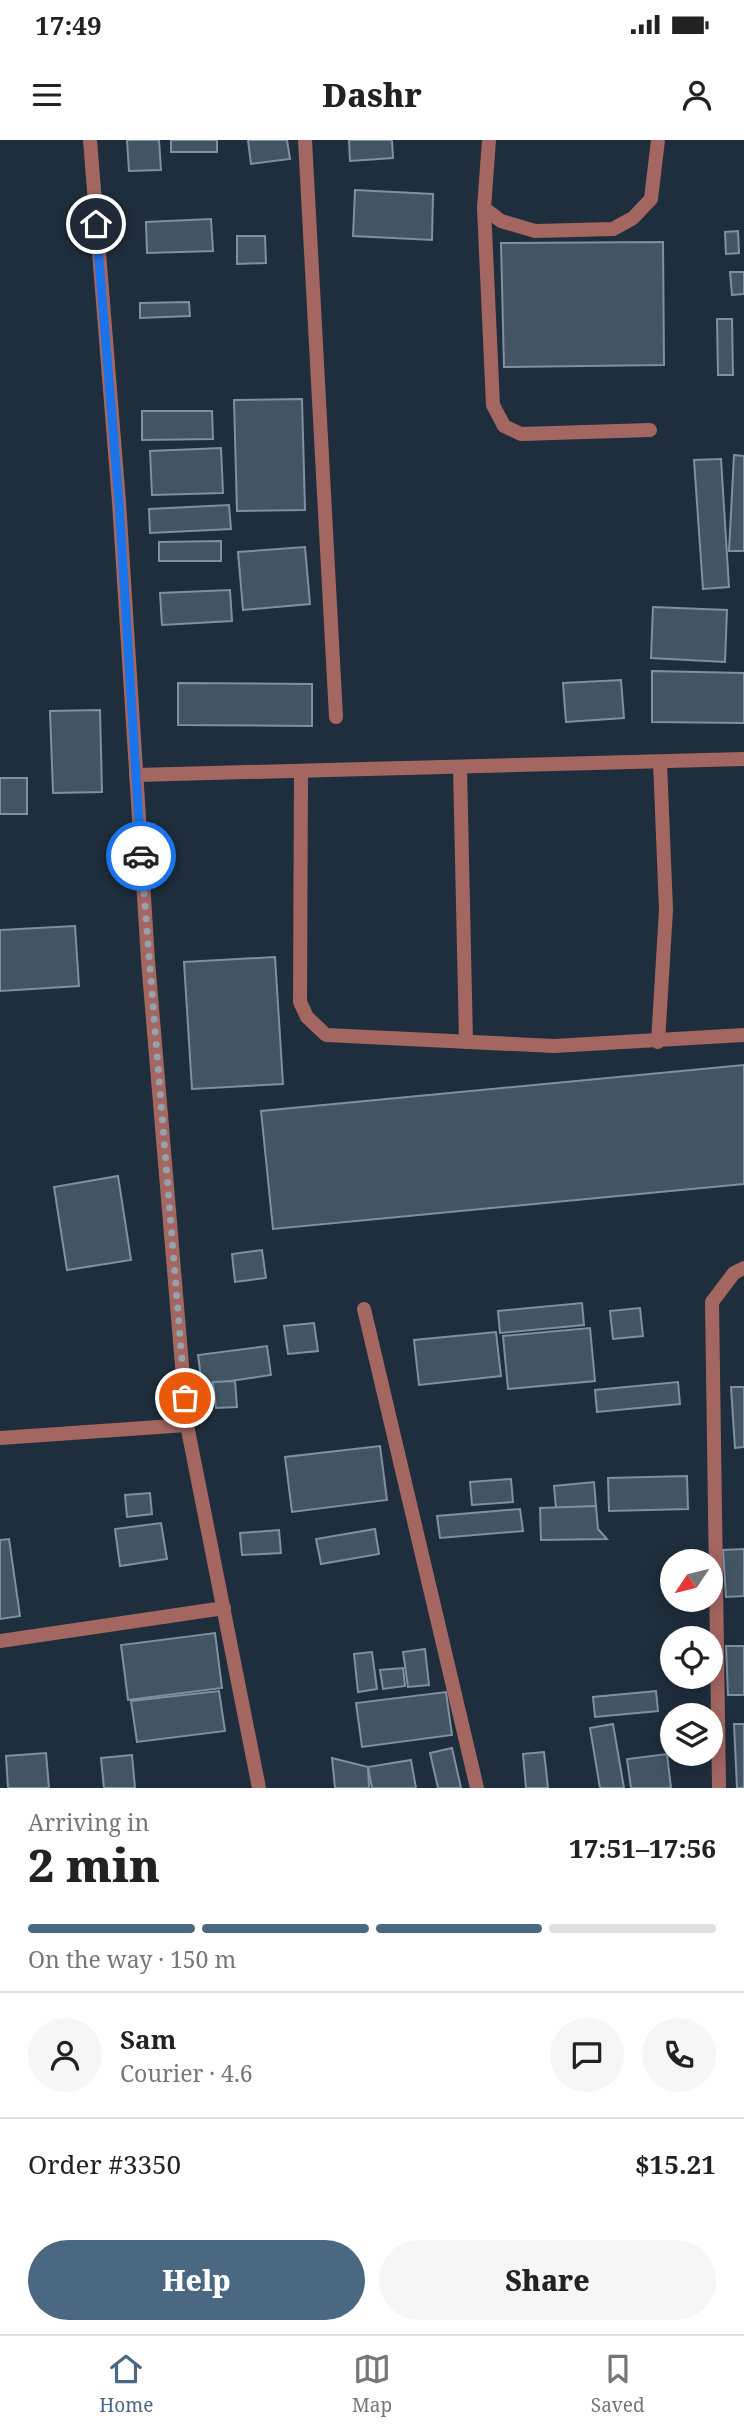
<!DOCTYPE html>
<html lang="en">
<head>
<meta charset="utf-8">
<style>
  body { margin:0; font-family:"Noto Serif",serif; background:#f6f6f6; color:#222; height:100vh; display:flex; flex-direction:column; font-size:26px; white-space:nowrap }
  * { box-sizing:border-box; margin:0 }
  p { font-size:23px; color:#767676 }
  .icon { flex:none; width:38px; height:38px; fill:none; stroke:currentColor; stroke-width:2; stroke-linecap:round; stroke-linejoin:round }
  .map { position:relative; height:1648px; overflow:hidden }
  .drawer { display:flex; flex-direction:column; background:#fff; flex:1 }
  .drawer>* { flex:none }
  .needle { width:46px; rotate:235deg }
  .fabs { position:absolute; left:660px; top:1409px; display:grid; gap:14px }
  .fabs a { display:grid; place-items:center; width:63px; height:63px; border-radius:50%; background:#fff; box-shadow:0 4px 18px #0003; font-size:35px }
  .pin { position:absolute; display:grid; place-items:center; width:60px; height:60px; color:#fff; margin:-30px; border:4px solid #fff; border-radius:50%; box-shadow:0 2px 7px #0007 }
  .courier { position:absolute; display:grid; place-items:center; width:70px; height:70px; margin:-35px; border:5px solid #1a73e8; border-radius:50%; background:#fff; color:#222; box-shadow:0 2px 9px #0007 }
  .headline em { font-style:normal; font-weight:800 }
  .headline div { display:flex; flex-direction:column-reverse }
  .headline { display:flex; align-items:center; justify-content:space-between; height:119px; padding:0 28px }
  h1 { font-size:46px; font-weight:800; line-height:52px }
  .bar { display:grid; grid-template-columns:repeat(4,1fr); gap:10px 7px; align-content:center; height:84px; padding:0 28px }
  .bar i { height:9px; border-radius:5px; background:#e0e0e0 }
  .bar .on { background:#4a6882 }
  .bar p { grid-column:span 4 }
  .line { display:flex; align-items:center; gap:18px; padding:0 28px; border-top:2px solid #e0e0e0 }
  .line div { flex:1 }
  .round { display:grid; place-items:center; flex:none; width:74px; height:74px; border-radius:37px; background:#f6f6f6 }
  .cta { display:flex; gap:14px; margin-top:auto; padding:14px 28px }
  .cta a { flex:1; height:80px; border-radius:42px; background:#4a6882; color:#fff; font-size:28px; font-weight:800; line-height:80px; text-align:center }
  .cta a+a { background:#f6f6f6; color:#222 }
  .status { display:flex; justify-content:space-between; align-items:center; height:49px; padding:0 35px; background:#fff; direction:ltr }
  .status svg { height:19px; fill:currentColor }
  header { display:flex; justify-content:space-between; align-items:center; height:91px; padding:0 28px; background:#fff; font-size:32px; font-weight:800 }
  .dock { display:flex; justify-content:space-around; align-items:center; height:98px; border-top:2px solid #e0e0e0; background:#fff; font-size:19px; color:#767676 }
  .dock a { display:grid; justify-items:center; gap:4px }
  .dock .on { color:#4a6882 }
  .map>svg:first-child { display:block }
  .building { fill:#435463; stroke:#7e90a1; stroke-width:2 }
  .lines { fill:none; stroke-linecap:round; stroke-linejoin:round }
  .lane { stroke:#a46660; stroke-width:14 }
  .street { stroke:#a46660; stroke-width:14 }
  .done { stroke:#95a1ac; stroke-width:7; stroke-dasharray:0 12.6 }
  .route { stroke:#1a73e8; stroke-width:9 }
</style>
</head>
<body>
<div class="status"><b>17:49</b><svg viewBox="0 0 49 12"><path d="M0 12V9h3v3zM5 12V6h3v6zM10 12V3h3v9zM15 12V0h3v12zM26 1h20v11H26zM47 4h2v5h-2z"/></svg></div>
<header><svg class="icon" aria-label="menu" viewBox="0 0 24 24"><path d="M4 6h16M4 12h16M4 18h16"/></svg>Dashr<svg class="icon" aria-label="person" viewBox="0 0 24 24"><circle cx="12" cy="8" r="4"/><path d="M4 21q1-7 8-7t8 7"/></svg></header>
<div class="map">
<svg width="744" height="1648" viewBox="0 0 744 1648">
  <rect width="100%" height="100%" fill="#1f2e3c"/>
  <!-- building -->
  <g class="building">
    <polygon points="127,0 159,0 161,30 129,31"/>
    <rect x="171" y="0" width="46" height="12"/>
    <polygon points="248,0 287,0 290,19 251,24"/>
    <polygon points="349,0 392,0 393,18 350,21"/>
    <polygon points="355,50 433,54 432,100 353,96"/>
    <polygon points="211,79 213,111 147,113 146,82"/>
    <polygon points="738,91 739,113 726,114 725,92"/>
    <polygon points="237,96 265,96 266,123 237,124"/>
    <polygon points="663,102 664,225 504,227 501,103"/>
    <polygon points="730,132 744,132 744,154 732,155"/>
    <polygon points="189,162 190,176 140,178 140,163"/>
    <polygon points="717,179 732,179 733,235 718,235"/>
    <polygon points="302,259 305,370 237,371 234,260"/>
    <polygon points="142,271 212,271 213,299 142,300"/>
    <polygon points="221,308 223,353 152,355 150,311"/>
    <polygon points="734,315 744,316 744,411 729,411"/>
    <polygon points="721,319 729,447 703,449 694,320"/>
    <polygon points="229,365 231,389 150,393 149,369"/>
    <polygon points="221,401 221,421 159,421 159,402"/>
    <polygon points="305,407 310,464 243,470 238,412"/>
    <polygon points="230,450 232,481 162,485 160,453"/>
    <polygon points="653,467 727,470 725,522 651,518"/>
    <polygon points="652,531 744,533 744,583 652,582"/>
    <polygon points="621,540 624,578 566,582 563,543"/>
    <polygon points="178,543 312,544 312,586 178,585"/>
    <polygon points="100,570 102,652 53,653 50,571"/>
    <rect x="0" y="638" width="27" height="36"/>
    <polygon points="75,786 79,846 0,851 0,790"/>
    <polygon points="275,817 283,944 192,949 184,822"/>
    <polygon points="744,925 744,1044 273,1089 261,971"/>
    <polygon points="118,1036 131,1120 67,1130 54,1047"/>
    <polygon points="262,1110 266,1138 235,1142 232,1114"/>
    <polygon points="582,1163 584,1185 500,1193 498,1171"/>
    <polygon points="640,1168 643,1196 613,1199 610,1171"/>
    <polygon points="314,1183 318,1211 288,1214 284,1186"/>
    <polygon points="590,1188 595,1241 508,1249 503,1196"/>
    <polygon points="496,1192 501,1236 419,1245 414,1200"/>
    <polygon points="267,1206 271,1235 202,1245 198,1215"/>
    <polygon points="235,1241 237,1267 216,1268 213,1242"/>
    <polygon points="678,1242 680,1264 597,1272 595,1250"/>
    <polygon points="731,1247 744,1247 744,1307 735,1308"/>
    <polygon points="380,1306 387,1360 292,1372 285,1317"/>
    <polygon points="687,1336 688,1369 609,1371 608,1338"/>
    <polygon points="511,1339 513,1362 472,1365 470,1342"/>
    <polygon points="594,1342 596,1366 556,1369 554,1346"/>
    <polygon points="150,1353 152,1374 127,1377 125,1355"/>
    <polygon points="596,1366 598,1389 607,1399 541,1400 540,1368"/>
    <polygon points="520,1369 523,1391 440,1398 437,1376"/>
    <polygon points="161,1383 167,1419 120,1426 115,1389"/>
    <polygon points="375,1389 379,1414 321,1424 316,1399"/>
    <polygon points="279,1390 281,1413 242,1415 240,1393"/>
    <polygon points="9,1399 20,1476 0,1479 0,1400"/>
    <polygon points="744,1409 744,1456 726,1457 723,1410"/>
    <polygon points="215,1493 222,1548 128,1560 121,1505"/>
    <polygon points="726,1506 744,1506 744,1555 728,1555"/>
    <polygon points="425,1509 429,1545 408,1547 403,1512"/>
    <polygon points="372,1512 377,1549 358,1552 354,1514"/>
    <polygon points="403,1528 405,1546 383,1549 380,1530"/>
    <polygon points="219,1551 225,1591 137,1602 131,1561"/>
    <polygon points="656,1551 658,1571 595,1577 593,1557"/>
    <polygon points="446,1552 452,1595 362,1607 356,1563"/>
    <polygon points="613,1584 624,1648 600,1648 590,1588"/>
    <polygon points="734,1584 744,1584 744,1648 737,1648"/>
    <polygon points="452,1608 461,1648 438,1648 430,1613"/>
    <polygon points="544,1612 548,1648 526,1648 523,1614"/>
    <polygon points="46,1613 49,1648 8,1648 6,1616"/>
    <polygon points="667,1614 671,1648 631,1648 627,1619"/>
    <polygon points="132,1615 135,1648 104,1648 101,1618"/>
    <polygon points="332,1618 368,1627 369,1648 335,1648"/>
    <polygon points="411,1620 416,1648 372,1648 368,1627"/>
  </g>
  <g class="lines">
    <!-- lane -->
    <g class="lane">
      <polyline points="489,0 484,68 501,81 535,91 613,89 633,78 651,59 658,0"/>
      <polyline points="484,68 493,265 504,286 521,294 650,290"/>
      <polyline points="460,627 466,902"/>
      <polyline points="301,631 300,862 307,877 326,895 554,906 744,895"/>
      <polyline points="136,635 744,619"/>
      <polyline points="658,902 666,770 660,622"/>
    </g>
    <!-- street -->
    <g class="street">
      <polyline points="90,0 119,362 148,820 187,1285 259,1648"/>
      <polyline points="305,0 336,577"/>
      <polyline points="364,1169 477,1648"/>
      <polyline points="0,1298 187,1285"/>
      <polyline points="0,1501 224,1468"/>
      <polyline points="719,1648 712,1162 734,1133 744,1128"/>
    </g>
  </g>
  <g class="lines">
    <!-- done -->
    <polyline class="done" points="141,716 185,1258"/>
    <!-- route -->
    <polyline class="route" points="96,84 119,362 141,716"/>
  </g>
</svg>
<div class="fabs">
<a><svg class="needle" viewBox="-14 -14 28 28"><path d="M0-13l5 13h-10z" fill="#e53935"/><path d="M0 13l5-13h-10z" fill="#767676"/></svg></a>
<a><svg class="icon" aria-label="locate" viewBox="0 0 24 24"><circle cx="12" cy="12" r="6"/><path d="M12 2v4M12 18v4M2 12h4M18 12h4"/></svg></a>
<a><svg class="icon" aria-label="layers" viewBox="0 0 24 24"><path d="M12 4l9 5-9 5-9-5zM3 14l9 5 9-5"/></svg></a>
</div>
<div class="pin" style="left:185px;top:1258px;background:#ea580c"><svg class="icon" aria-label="bag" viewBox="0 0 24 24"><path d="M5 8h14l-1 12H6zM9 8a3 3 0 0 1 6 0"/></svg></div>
<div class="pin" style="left:96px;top:84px;background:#1f2937"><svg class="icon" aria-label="home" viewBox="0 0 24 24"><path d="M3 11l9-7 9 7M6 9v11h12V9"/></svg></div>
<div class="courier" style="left:141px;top:716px"><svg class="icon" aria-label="car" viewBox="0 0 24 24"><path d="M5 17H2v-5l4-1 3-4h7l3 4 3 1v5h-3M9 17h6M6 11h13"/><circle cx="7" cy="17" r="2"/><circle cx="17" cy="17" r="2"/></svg></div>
</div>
<section class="drawer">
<div class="headline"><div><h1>2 min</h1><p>Arriving in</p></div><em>17:51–17:56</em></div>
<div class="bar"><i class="on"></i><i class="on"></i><i class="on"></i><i></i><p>On the way · 150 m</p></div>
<div class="line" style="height:126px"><a class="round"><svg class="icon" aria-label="person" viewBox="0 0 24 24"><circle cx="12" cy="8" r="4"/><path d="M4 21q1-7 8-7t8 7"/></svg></a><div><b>Sam</b><p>Courier · 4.6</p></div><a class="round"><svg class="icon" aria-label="chat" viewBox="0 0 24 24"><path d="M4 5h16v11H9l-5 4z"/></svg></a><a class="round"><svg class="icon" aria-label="phone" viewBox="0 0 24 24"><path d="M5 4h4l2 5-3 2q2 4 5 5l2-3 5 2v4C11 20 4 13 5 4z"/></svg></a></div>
<div class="line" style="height:91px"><div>Order #3350</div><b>$15.21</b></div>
<div class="cta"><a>Help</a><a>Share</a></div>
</section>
<nav class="dock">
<a class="on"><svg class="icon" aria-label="home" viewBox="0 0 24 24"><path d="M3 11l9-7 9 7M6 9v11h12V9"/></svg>Home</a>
<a><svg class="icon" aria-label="map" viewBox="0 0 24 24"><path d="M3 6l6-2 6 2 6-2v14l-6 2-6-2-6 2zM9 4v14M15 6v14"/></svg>Map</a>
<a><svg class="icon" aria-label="saved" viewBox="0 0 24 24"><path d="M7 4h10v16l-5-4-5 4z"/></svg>Saved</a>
</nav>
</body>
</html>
